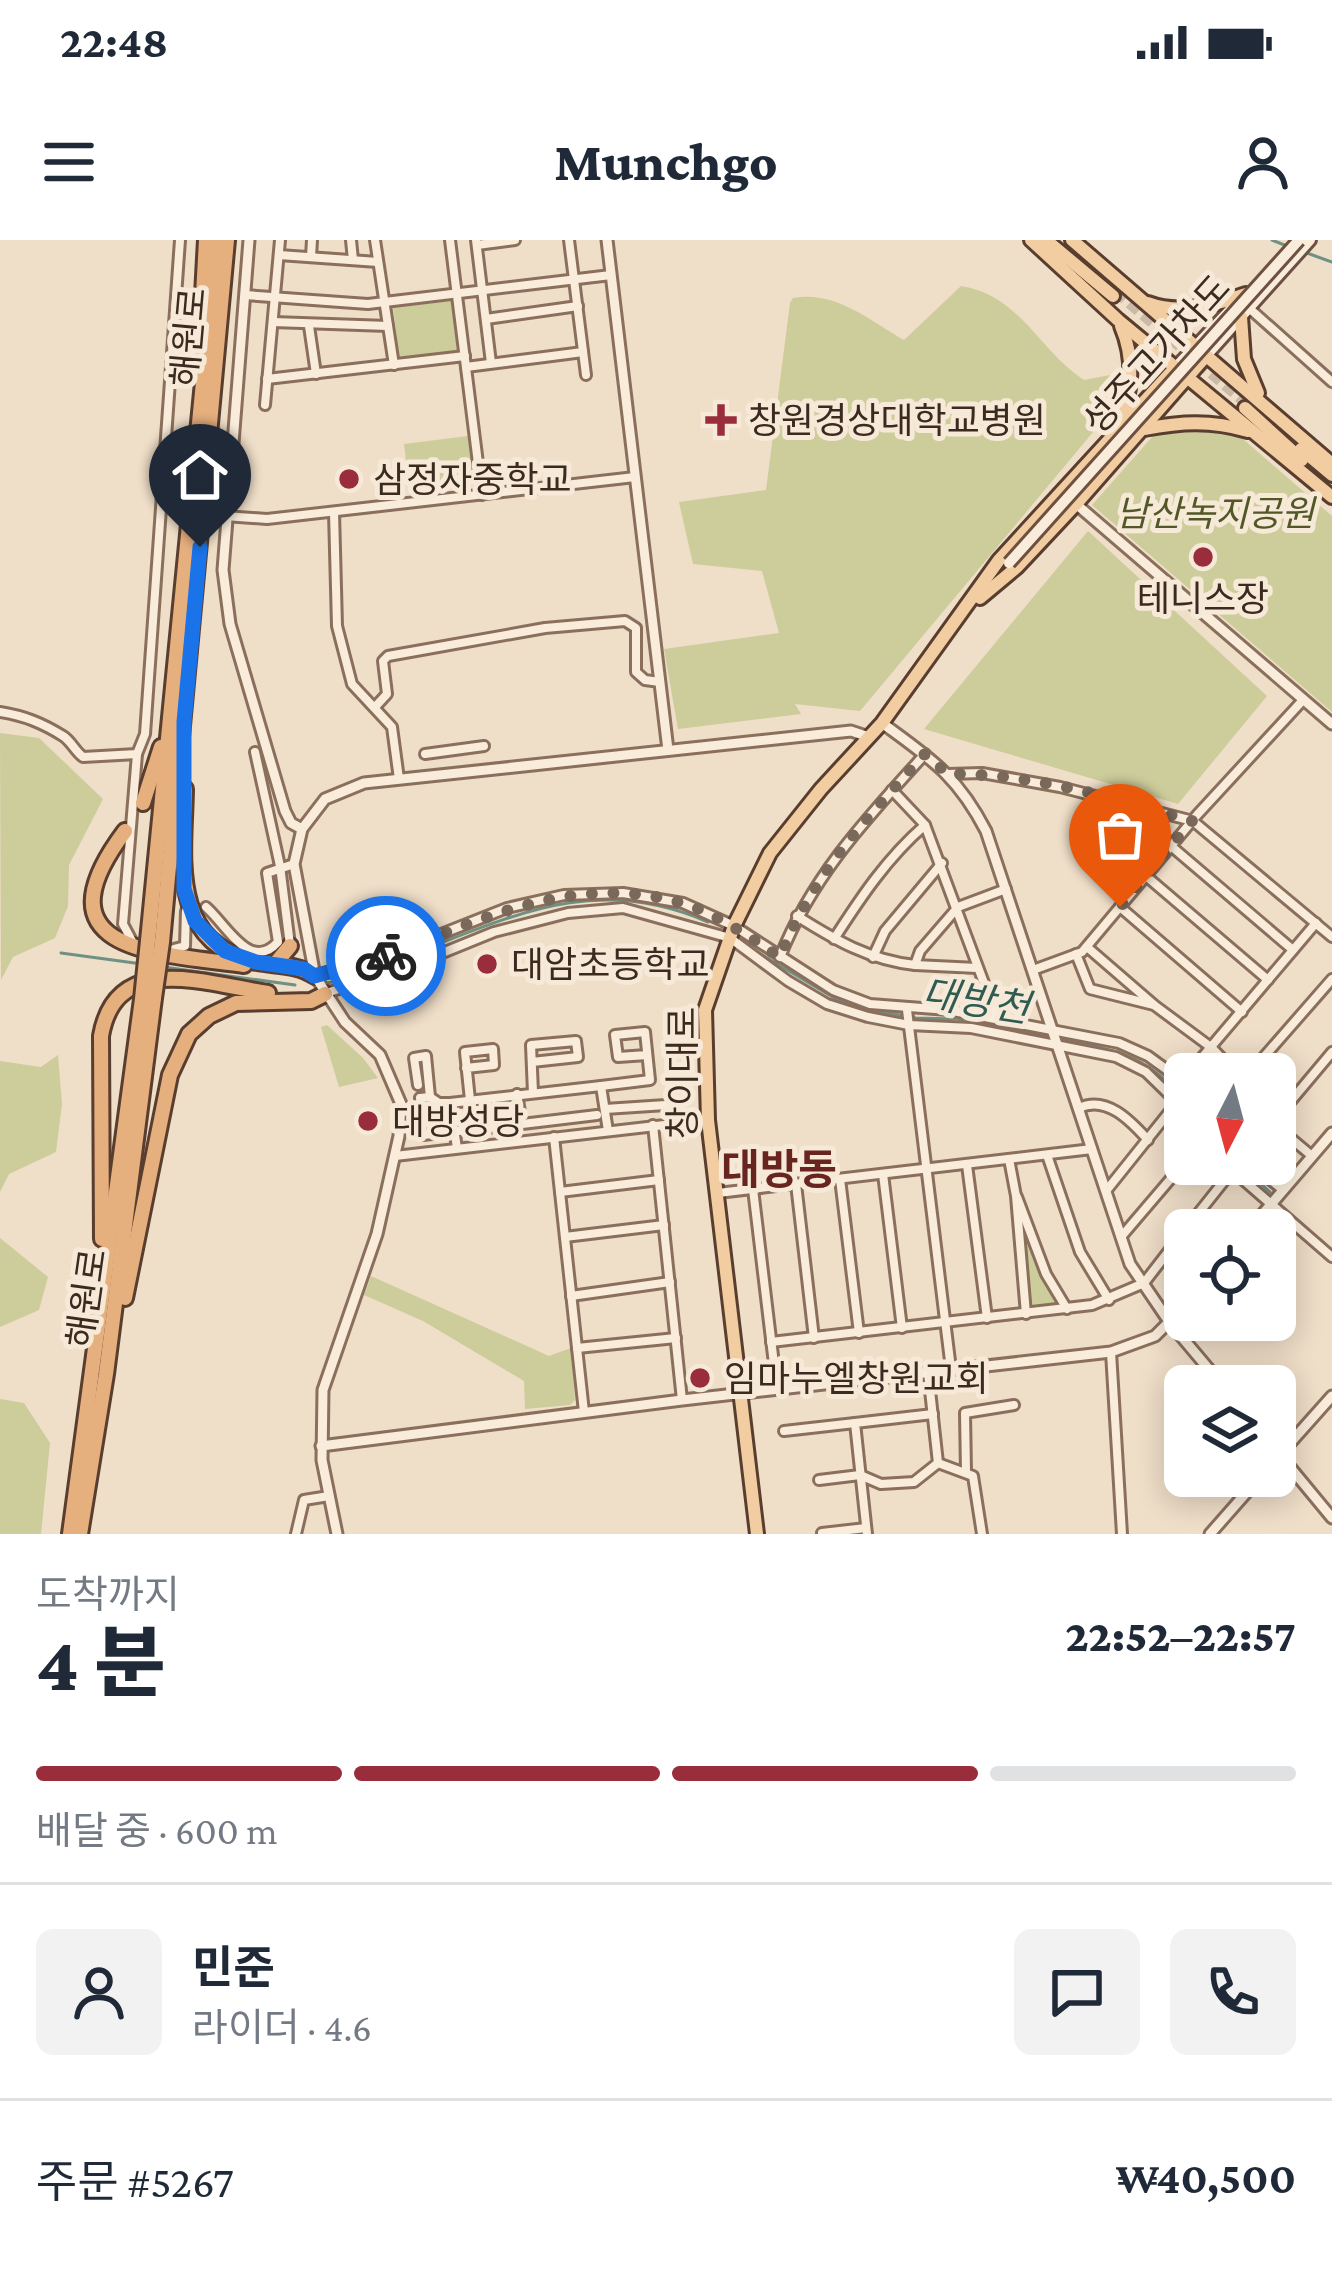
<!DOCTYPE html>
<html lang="ko">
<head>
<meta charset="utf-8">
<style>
  body { margin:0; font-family:"Crimson Pro","Noto Sans KR",serif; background:#f2f2f3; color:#1f2937; height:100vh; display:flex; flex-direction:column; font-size:45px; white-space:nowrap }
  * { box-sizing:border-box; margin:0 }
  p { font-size:39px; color:#747a83 }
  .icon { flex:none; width:66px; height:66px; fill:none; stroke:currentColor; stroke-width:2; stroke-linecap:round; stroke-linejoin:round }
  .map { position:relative; height:1294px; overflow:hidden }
  .side { display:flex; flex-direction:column; background:#fff; flex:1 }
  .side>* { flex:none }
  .needle { width:78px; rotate:186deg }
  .buttons { position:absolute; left:1164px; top:813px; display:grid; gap:24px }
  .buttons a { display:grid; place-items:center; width:132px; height:132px; border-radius:18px; background:#fff; box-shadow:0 6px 30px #0003; font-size:60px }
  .pin { position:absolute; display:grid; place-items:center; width:102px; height:102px; color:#fff; margin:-123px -51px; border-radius:50% 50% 50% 0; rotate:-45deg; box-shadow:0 0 12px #0007 }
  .pin .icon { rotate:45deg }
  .courier { position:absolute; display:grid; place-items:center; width:120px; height:120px; margin:-60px; border:9px solid #1a73e8; border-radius:50%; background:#fff; color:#222; box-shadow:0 3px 15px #0007 }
  .head em { font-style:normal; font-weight:800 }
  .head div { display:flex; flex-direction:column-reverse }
  .head { display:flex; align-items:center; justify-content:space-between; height:204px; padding:0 36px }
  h1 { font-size:78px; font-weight:800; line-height:90px }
  .bar { display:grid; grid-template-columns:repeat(4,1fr); gap:18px 12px; align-content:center; height:144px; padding:0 36px }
  .bar i { height:15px; border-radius:9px; background:#e0e1e3 }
  .bar .active { background:#9a2d3c }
  .bar p { grid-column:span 4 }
  .line { display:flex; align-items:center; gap:30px; padding:0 36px; border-top:3px solid #e0e1e3 }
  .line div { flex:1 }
  .round { display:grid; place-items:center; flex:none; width:126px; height:126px; border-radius:18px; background:#f2f2f3 }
  .status { display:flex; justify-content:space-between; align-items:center; height:84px; padding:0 60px; background:#fff; direction:ltr }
  .status svg { height:33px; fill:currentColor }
  header { display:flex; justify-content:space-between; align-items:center; height:156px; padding:0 36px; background:#fff; font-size:54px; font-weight:800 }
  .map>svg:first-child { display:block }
  .green { fill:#cdcc9b }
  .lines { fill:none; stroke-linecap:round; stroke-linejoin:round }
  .stream { stroke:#6f9184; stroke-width:3 }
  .primary-tunnel { stroke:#cbbaa6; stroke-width:12; stroke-dasharray:12 6; stroke-linecap:butt }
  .minor-casing { stroke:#8b6f5d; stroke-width:14 }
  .tertiary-casing { stroke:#8b6f5d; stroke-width:15 }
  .secondary-casing { stroke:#6d5040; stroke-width:16 }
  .primary-casing { stroke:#593e30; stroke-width:18 }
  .trunk-casing { stroke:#593e30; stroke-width:20 }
  .minor { stroke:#f9ecdb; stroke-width:8 }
  .tertiary { stroke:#f9ecdb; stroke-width:9 }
  .secondary { stroke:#f9ecdb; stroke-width:10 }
  .primary { stroke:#f1cda1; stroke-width:12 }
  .trunk { stroke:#e6af7e; stroke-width:14 }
  .minor-bridge-casing { stroke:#8b6f5d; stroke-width:14; stroke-linecap:butt }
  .secondary-bridge-casing { stroke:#6d5040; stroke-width:16; stroke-linecap:butt }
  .trunk-bridge-casing { stroke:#593e30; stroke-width:20; stroke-linecap:butt }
  .minor-bridge { stroke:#f9ecdb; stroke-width:8 }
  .secondary-bridge { stroke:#f9ecdb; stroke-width:10 }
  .trunk-bridge { stroke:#e6af7e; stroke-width:14 }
  .done { stroke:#7a695b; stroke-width:12; stroke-dasharray:0 21.6 }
  .route { stroke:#1a73e8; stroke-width:15 }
  .poi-dot { fill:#9a2d3c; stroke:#f6e9d7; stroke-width:4.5 }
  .labels { text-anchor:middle; stroke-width:10; stroke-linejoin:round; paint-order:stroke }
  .street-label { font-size:36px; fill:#3b2a20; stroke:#f6e9d7 }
  .poi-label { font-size:36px; fill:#3b2a20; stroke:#f6e9d7; text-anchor:start }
  .park-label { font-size:36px; font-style:italic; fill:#525727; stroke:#f6e9d7 }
  .water-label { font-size:39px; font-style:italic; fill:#305b52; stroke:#f6e9d7 }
  .quarter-label { font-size:42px; font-weight:bold; fill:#682520; stroke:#f6e9d7 }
</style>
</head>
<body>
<div class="status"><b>22:48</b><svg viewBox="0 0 49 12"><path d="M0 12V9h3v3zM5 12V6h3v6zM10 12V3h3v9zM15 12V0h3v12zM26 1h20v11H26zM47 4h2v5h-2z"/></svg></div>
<header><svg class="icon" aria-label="menu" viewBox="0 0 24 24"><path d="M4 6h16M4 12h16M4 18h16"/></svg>Munchgo<svg class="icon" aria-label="person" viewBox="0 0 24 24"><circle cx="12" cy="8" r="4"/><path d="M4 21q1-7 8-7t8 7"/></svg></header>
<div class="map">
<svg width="1332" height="1294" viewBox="0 0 1332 1294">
  <rect width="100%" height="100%" fill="#efdec8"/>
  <!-- green -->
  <g class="green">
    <path d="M961,46C1020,55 1039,111 1084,140L1110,135L1119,140V161L860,471L795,464L801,474L678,489L664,409L779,393L762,331L693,324L679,262L766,250L790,63L793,58C835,50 869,80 904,100Z"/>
    <polygon points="451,61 457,111 399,117 393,67"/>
    <polygon points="1200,185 1236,193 1332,276 1332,472 1092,265 1153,196"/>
    <polygon points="468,196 475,244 410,253 404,204"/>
    <polygon points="1088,291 1267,456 1178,564 924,489"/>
    <polygon points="0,493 39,498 103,559 69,625 68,666 55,698 13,717 1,740"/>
    <polygon points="327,785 363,818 378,838 339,847 321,787"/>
    <polygon points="58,815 62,864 56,912 9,934 0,952 0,821 41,827"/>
    <polygon points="1029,980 1057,1055 1053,1071 1026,1074 1016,982"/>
    <polygon points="0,998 48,1037 39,1070 0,1087"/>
    <polygon points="371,1036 549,1116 571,1108 575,1160 570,1165 525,1169 524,1141 423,1081 364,1055"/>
    <polygon points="0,1159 24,1163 50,1203 41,1294 0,1294"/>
  </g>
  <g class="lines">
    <!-- stream -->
    <g class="stream">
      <polyline points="1272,0 1287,6"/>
      <polyline points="1307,13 1332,22"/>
      <polyline points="757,712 836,759 872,770 916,778 957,779 1050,797"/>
      <polyline points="61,713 142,724"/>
      <polyline points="164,727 295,745"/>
      <path d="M327,743C351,739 374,728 397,720C507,679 591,631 708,682"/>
      <path d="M1059,799C1120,811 1140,813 1185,858"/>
      <polyline points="1239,924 1270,952"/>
    </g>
    <!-- primary-tunnel -->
    <polyline class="primary-tunnel" points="1116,51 1249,165"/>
    <!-- minor casing -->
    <g class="minor-casing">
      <g id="minor">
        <polyline points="351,0 353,20"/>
        <polyline points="375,0 394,125"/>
        <polyline points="450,0 482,255"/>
        <polyline points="476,0 491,123"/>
        <polyline points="569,0 586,135"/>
        <polyline points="477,5 515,0"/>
        <polyline points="279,15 378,22"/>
        <polyline points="311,17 312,0"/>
        <polyline points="245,55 368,64 611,35"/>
        <polyline points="1249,68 1332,142"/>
        <polyline points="486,79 578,66"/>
        <polyline points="273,82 388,86"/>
        <polyline points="309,86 316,134"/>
        <polyline points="466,127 583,112"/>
        <polyline points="267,139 465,116"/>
        <polyline points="265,165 280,0"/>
        <polyline points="334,272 337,386 352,444 392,487 399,539"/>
        <polyline points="210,275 267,279 635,237"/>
        <polyline points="375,467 387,454 383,421 388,416 545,388 625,381 636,388 636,432 645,440 660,442"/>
        <path d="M0,472C25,476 42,483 63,496C71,501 75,511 83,517L137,514L145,494L180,0"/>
        <polyline points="255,512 280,626 290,705"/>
        <polyline points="425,514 484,506"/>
        <polyline points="948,534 982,533 1060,547 1193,581 1332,697"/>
        <polyline points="892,550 925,585 997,778"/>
        <polyline points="1171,606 1293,710"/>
        <polyline points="1146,636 1268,740"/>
        <path d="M206,667C226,684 250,733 278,702L267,633L294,624"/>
        <polyline points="1120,667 1242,772"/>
        <path d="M797,676C835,700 869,720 915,725L920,711L958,667L1006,649"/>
        <path d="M834,699C861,657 887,618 925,585"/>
        <polyline points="132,701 123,684 137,514"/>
        <polyline points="1087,707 1153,764"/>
        <polyline points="170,710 185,706 186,671"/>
        <polyline points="1076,714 1090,749 1154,765 1212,808 1237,834"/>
        <path d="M780,717C812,636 867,578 925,514"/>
        <polyline points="873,717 885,691 942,623"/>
        <polyline points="915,725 977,728"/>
        <polyline points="1033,730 1082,712 1197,575 1303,460"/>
        <polyline points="316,736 388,715 507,668 564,655 623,653 683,663 734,686 833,750 870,764 948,770 1119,803 1148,816 1185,843"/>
        <polyline points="326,753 398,731 494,692 568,673 623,668 730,698 788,741 827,764 868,777 909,785 971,788 1116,817 1146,832 1185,870"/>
        <polyline points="907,770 951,1129"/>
        <polyline points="532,822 578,817 576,801 531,805 533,853"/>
        <polyline points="466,828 494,825 493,809 465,812 470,860"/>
        <polyline points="1188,834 1316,683"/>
        <polyline points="1249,834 1332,739"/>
        <polyline points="418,845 414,818 426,816 430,857"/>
        <polyline points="517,854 522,884 597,875"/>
        <polyline points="420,858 430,857 439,863 450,863 601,846"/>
        <polyline points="450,863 457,908"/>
        <path d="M1079,868C1106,855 1130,880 1148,900"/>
        <polyline points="605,869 666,865"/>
        <polyline points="1275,880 1332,812"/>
        <polyline points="653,885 682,1160"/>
        <polyline points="1275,885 1312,916"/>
        <polyline points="608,891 601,846 650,840 645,792 615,795 618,817 647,815"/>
        <polyline points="423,895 513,885"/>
        <polyline points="554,897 584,1172"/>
        <polyline points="1047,915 1080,1012 1109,1060"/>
        <polyline points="395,916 708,880"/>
        <polyline points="1009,919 1016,956 1026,1074"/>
        <polyline points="1225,924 1332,1017"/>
        <polyline points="1251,924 1283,950"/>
        <polyline points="967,925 987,1078"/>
        <polyline points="883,934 902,1088"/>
        <polyline points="840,939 859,1093"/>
        <polyline points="796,944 814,1098"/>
        <polyline points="753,949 777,1149"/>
        <polyline points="1106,951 1178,861"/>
        <polyline points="560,952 659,940"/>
        <polyline points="718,953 1092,909"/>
        <polyline points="1017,957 1046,1034 1067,1069"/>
        <polyline points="1185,990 1232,931"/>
        <polyline points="565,997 664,985"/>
        <polyline points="1121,997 1185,922"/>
        <polyline points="571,1056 670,1042"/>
        <polyline points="771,1102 1092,1065 1144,1043 1185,990"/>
        <polyline points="577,1108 676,1098"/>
        <polyline points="1111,1112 1122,1294"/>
        <polyline points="928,1132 938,1223"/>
        <polyline points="784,1191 855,1183"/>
        <polyline points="938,1223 973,1236 982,1294"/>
        <polyline points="966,1232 965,1173 1014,1165"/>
        <polyline points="819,1240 860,1235 881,1244 914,1242 938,1223"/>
        <polyline points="822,1293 866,1288"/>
        <polyline points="296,1294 304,1260 329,1256"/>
        <polyline points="867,1294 855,1183 933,1174"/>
      </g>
    </g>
    <!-- tertiary casing -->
    <g class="tertiary-casing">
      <g id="tertiary">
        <polyline points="249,0 223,330 230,384 285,571 291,583 302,589"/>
        <polyline points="607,0 668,510"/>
        <polyline points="1076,264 1332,484"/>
        <path d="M882,483C931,519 957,535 986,591L1130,1024L1170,1083L1223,1146"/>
        <polyline points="1249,990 1332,893"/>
        <polyline points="321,1206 682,1160 1111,1112 1155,1096 1185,1066"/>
        <polyline points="1275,1209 1332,1278"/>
        <polyline points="1275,1220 1332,1156"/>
        <polyline points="337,1294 322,1220 323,1150 377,994 399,896 401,864 380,815 345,782 315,736 294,624 302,589 325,559 364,543 851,491 869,497"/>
        <polyline points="1210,1294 1261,1236"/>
      </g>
    </g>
    <!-- secondary casing -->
    <g class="secondary-casing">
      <g id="secondary">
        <polyline points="1205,117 1310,0"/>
        <polyline points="1175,128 1231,69"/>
      </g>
    </g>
    <!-- primary casing -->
    <g class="primary-casing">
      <g id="primary">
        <polyline points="1031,0 1118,80 1332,257"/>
        <polyline points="1046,0 1113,56"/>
        <polyline points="1072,0 1332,224"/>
        <path d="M1148,63C1180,75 1215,65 1246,54"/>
        <polyline points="1241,77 1244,119 1258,153"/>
        <polyline points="1245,168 1302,220"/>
        <path d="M1120,182C1132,150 1135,119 1121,86"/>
        <path d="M1144,189C1181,182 1211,180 1248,191"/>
        <polyline points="1301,209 1332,235"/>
        <polyline points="980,358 1017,327 1076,264 1205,117"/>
        <polyline points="757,1294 708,880 705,770 734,686 770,613 821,549 882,483 999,320 1175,128"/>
      </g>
    </g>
    <!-- trunk casing -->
    <g class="trunk-casing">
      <g id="trunk">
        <polyline points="202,73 206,0"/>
        <path d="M185,549C184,615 168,700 252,721C274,726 296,723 315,736"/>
        <polyline points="143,563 161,507"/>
        <path d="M125,591C34,712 155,713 244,725"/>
        <polyline points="148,701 217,0"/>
        <polyline points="162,702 227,0"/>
        <polyline points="275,724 290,706"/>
        <path d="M102,999L101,796C116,710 206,744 268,753"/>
        <polyline points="125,1058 170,835 189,794 209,776 236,763 311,761 325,754"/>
        <polyline points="70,1294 142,759"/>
        <polyline points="80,1294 106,1134 154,758"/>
      </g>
    </g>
    <!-- minor -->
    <use href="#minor" class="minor"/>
    <!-- tertiary -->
    <use href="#tertiary" class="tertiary"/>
    <!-- secondary -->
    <use href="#secondary" class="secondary"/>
    <!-- primary -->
    <use href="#primary" class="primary"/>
    <!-- trunk -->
    <use href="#trunk" class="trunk"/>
    <!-- minor-bridge casing -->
    <g class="minor-bridge-casing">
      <polyline id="minor-bridge" points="176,272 210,275"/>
    </g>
    <!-- secondary-bridge casing -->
    <g class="secondary-bridge-casing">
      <polyline id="secondary-bridge" points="1009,323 1299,0"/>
    </g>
    <!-- trunk-bridge casing -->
    <g class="trunk-bridge-casing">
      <g id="trunk-bridge">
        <polyline points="154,758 162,702"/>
        <polyline points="142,759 148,701"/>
      </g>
    </g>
    <!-- minor-bridge -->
    <use href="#minor-bridge" class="minor-bridge"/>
    <!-- secondary-bridge -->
    <use href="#secondary-bridge" class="secondary-bridge"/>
    <!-- trunk-bridge -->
    <use href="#trunk-bridge" class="trunk-bridge"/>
  </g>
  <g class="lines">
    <!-- done -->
    <path class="done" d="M386,716C482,679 577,632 682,663C718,674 749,697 780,717C813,634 866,579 925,514L948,534C1031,533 1114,558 1192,581L1120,667"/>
    <!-- route -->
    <polyline class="route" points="200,307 184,482 184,649 195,681 225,711 256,722 304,729 314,736 386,716"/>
  </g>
  <!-- markers -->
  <g class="poi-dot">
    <path d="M715 162h12v12h12v12h-12v12h-12v-12h-12v-12h12z"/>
    <circle cx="349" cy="239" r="12"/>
    <circle cx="1203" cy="317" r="12"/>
    <circle cx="487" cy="724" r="12"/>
    <circle cx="368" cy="881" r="12"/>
    <circle cx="700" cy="1138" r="12"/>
  </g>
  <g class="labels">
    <!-- street labels -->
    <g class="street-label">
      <text transform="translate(188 97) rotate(-85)" y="13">해원로</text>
      <text transform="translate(1156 114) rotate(-48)" y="13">성주고가차도</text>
      <text transform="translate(682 833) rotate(-90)" y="13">창이대로</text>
      <text transform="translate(86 1058) rotate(-82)" y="13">해원로</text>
    </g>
    <!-- poi labels -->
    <g class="poi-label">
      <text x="748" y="193">창원경상대학교병원</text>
      <text x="373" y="252">삼정자중학교</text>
      <text x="1203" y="371" text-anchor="middle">테니스장</text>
      <text x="511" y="737">대암초등학교</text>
      <text x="392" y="894">대방성당</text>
      <text x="724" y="1151">임마누엘창원교회</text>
    </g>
    <!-- park labels -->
    <g class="park-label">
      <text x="1215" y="286">남산녹지공원</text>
    </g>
    <!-- water labels -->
    <g class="water-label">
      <text transform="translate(976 760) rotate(9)" y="14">대방천</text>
    </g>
    <!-- quarter labels -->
    <g class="quarter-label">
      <text x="779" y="944">대방동</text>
    </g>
  </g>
</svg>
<div class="buttons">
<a><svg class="needle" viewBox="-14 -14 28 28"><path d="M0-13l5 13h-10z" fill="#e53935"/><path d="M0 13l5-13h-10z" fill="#747a83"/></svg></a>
<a><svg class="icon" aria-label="locate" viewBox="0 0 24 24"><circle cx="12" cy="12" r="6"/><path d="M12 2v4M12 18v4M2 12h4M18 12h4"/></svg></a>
<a><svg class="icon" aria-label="layers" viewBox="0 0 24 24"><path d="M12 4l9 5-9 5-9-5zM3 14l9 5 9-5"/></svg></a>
</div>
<div class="pin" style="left:1120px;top:667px;background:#ea580c"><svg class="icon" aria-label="bag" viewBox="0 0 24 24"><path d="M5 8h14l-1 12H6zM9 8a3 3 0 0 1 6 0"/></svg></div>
<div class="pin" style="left:200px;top:307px;background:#1f2937"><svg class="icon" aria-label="home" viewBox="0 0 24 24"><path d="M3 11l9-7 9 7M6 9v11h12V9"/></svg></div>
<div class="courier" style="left:386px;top:716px"><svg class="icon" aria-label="bike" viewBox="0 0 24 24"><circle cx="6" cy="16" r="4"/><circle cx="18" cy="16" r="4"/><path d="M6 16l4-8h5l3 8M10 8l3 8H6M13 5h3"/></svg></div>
</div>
<section class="side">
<div class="head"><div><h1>4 분</h1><p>도착까지</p></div><em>22:52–22:57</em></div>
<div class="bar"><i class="active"></i><i class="active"></i><i class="active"></i><i></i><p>배달 중 · 600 m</p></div>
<div class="line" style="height:216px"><a class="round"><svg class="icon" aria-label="person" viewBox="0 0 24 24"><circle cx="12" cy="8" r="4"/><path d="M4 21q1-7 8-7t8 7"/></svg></a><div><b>민준</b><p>라이더 · 4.6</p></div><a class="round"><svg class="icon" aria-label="chat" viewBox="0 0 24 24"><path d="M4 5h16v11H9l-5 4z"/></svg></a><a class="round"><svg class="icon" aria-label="phone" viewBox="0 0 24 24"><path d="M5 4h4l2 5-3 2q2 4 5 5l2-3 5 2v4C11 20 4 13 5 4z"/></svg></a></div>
<div class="line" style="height:156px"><div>주문 #5267</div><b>₩40,500</b></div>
</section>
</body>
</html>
